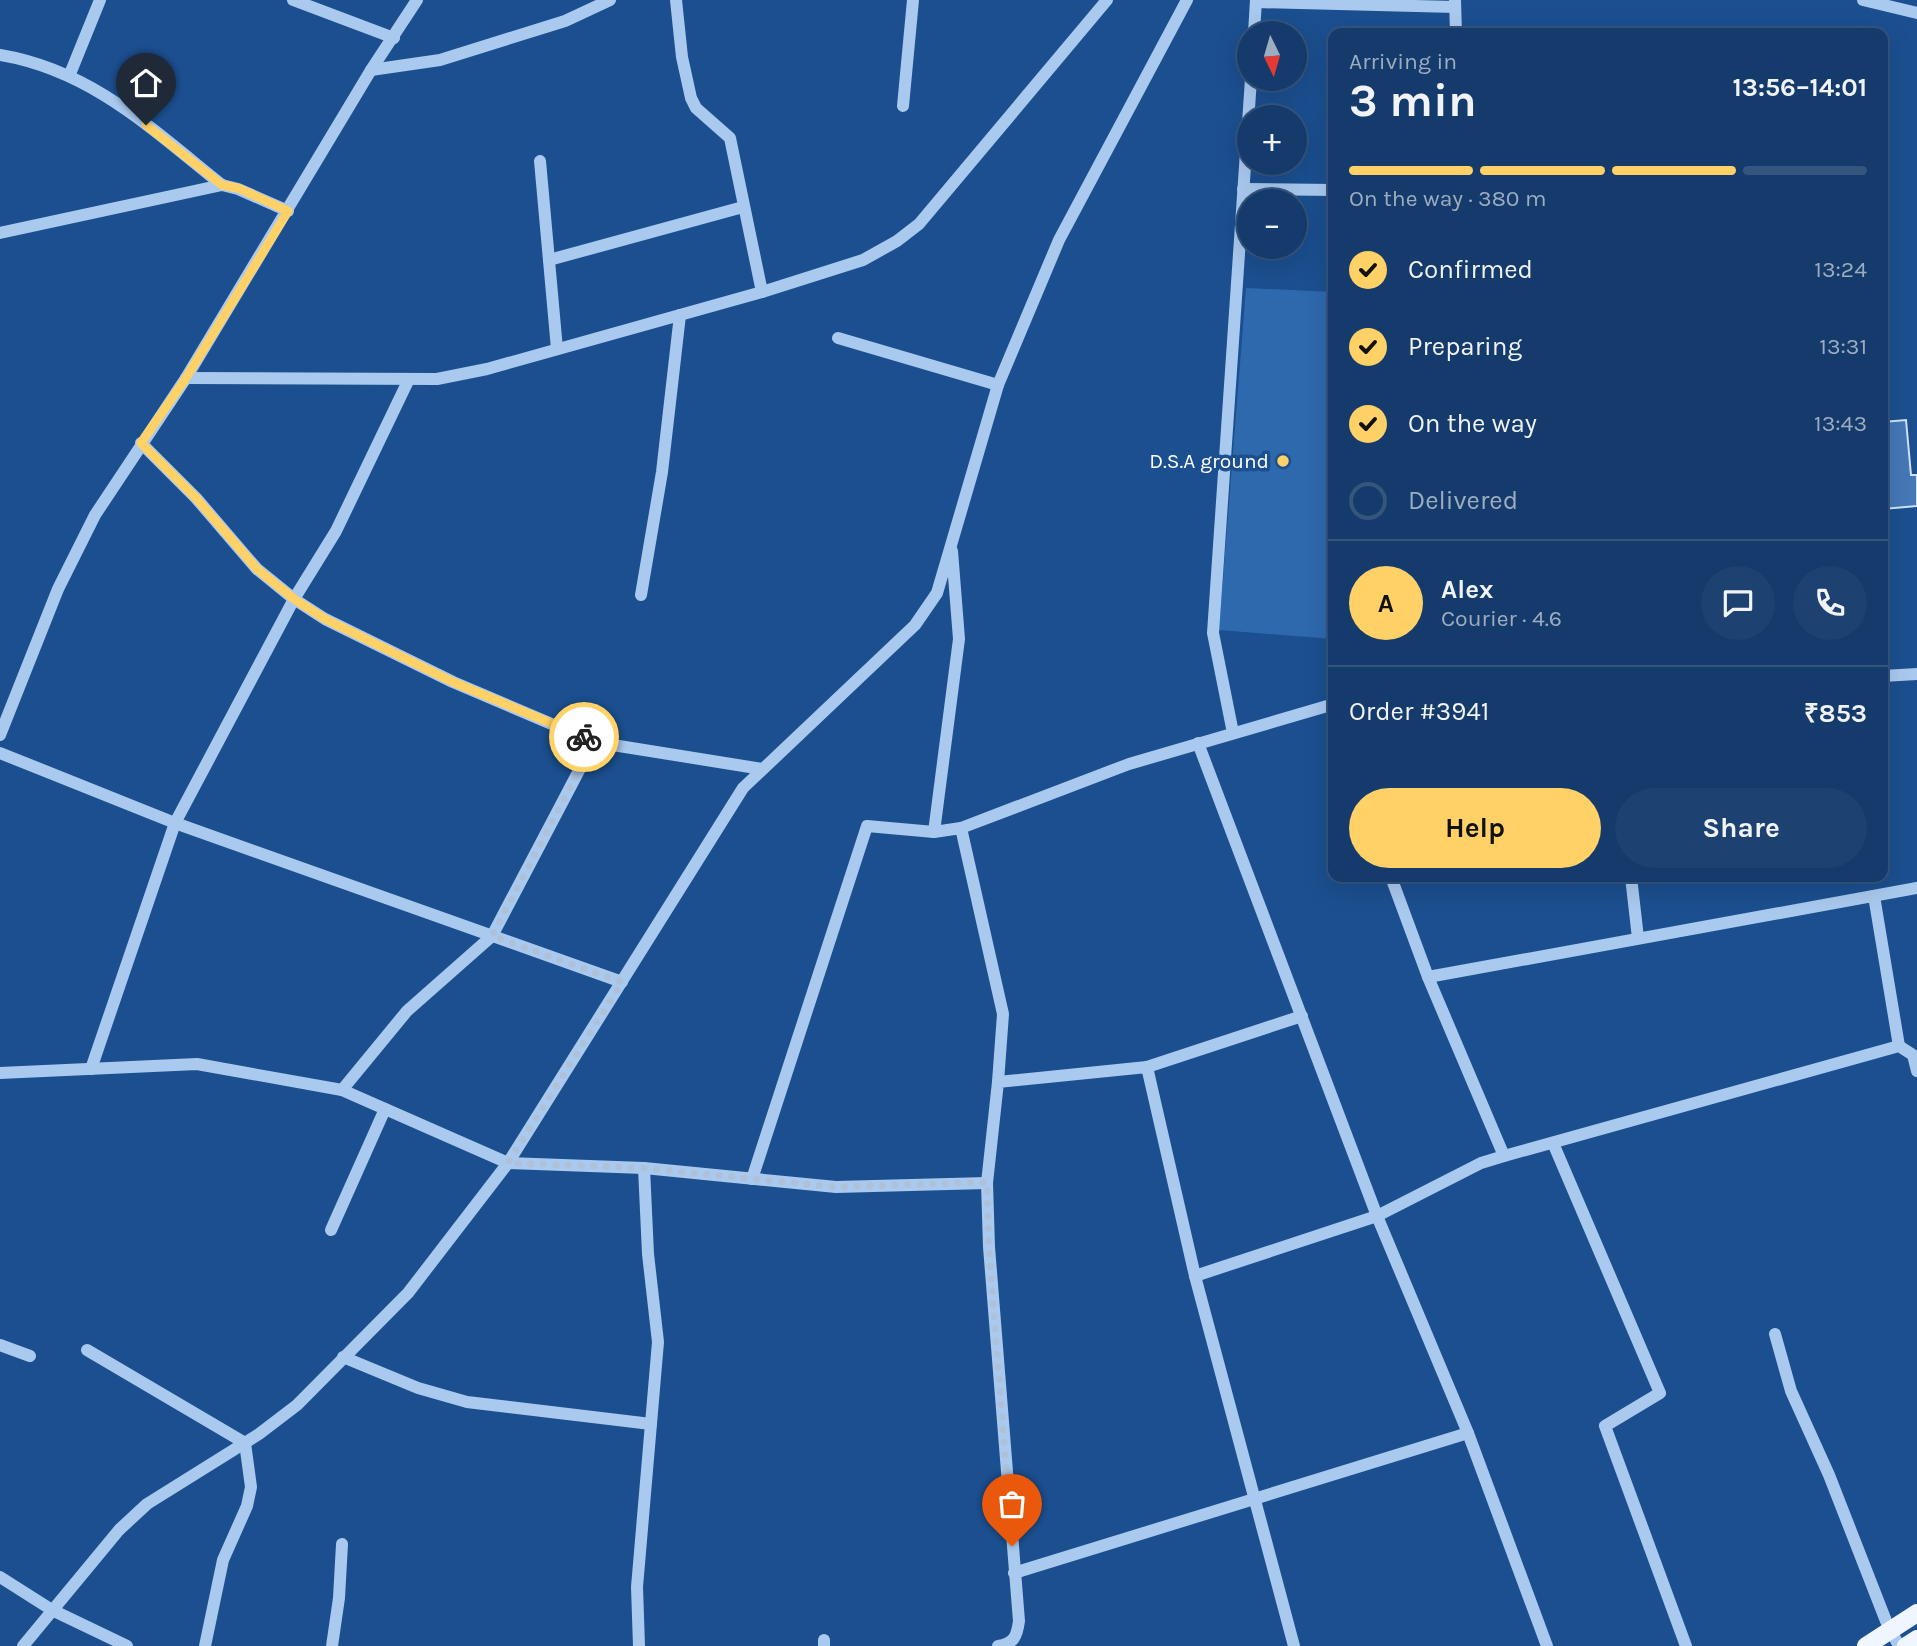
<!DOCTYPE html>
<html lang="en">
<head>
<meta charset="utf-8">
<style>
  body { margin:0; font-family:Karla,sans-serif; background:#1d4271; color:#f1f3f6; height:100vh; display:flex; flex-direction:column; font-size:26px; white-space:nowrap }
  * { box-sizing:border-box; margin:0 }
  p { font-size:23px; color:#9dadc1 }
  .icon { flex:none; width:38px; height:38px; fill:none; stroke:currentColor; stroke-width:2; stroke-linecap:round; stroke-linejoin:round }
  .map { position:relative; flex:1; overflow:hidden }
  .sheet { position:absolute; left:1328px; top:28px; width:560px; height:854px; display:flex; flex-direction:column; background:#143b6b; border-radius:14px; box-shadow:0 7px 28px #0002,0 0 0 2px #33557e }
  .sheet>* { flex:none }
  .needle { width:46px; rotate:175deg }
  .fabs { position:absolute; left:1237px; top:21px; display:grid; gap:14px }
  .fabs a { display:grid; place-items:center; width:70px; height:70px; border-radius:50%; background:#143b6b; box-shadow:0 7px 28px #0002,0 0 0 2px #33557e; font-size:35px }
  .pin { position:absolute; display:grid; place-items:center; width:60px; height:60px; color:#fff; margin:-72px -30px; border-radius:50% 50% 50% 0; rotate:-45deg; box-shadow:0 0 7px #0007 }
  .pin .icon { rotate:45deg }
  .courier { position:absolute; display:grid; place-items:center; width:70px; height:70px; margin:-35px; border:5px solid #ffd166; border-radius:50%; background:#fff; color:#222; box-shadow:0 2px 9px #0007 }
  .headline em { font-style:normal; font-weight:700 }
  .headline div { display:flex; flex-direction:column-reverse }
  .headline { display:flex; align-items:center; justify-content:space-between; height:119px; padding:0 21px }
  h1 { font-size:46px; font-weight:700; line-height:52px }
  .bar { display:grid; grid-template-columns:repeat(4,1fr); gap:10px 7px; align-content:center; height:84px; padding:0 21px }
  .bar i { height:9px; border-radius:5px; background:#33557e }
  .bar .selected { background:#ffd166 }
  .bar p { grid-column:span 4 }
  .line { display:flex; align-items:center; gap:18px; padding:0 21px; border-top:2px solid #33557e }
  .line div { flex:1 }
  .round { display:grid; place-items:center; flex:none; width:74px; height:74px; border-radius:37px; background:#1d4271 }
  ol { padding:0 21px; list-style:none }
  li { display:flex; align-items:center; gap:21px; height:77px }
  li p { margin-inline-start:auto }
  li .icon { padding:7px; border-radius:50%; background:#ffd166; color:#111; stroke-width:4 }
  li:last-child { color:#9dadc1 }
  li i { width:38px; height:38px; border:4px solid #33557e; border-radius:50% }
  .primary-button { display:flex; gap:14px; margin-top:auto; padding:14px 21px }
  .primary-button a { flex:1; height:80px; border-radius:42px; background:#ffd166; color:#111; font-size:28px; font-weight:700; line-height:80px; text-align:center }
  .primary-button a+a { background:#1d4271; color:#f1f3f6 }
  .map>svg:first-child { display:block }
  .green { fill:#2e69ad }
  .building { fill:#4478b7; stroke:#cfe3fa; stroke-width:2 }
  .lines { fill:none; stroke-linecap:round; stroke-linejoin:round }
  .minor { stroke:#a9c9ee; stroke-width:12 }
  .major { stroke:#f0f6ff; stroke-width:18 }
  .done { stroke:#afc1d8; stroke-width:7; stroke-dasharray:0 12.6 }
  .route { stroke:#ffd166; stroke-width:9 }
  .poi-dot { fill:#ffd166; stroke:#1b4f8f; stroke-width:2.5 }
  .labels { text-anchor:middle; stroke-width:7; stroke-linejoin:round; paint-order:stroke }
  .poi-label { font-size:21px; fill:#fff; stroke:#1b4f8f; text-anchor:end }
</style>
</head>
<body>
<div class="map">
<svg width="1917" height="1646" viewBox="0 0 1917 1646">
  <rect width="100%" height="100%" fill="#1b4f8f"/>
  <!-- green -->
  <polygon class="green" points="1246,288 1333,292 1333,639 1219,630"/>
  <!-- building -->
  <polygon class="building" points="1906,420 1911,475 1917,475 1917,506 1883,509 1883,422"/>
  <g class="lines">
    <!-- minor -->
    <g class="minor">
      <polyline points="293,0 394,38"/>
      <polyline points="676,0 682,57 691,98 696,108 730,138 762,292"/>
      <polyline points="1455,0 1456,33"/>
      <polyline points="1863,0 1917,13"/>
      <polyline points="1256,2 1455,7"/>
      <polyline points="1254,33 1256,0"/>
      <path d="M0,55C91,70 153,130 222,185"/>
      <polyline points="371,70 440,60 565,21 610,0"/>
      <polyline points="70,74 100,0"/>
      <polyline points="903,106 913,0"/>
      <polyline points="540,161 557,349"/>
      <polyline points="1243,189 1334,190"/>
      <polyline points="0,233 222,185 238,189 288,211"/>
      <polyline points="549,260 743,207"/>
      <polyline points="838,338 998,385"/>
      <polyline points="186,378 437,379 487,369 762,292 863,260 897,241 919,224 1107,0"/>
      <polyline points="141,443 196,498 257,569 294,599 325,619 453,682 594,742 492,936 407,1011 342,1090"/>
      <polyline points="952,551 959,639 934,832 961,828 1003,1014 998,1082"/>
      <polyline points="641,595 662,472 680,315"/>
      <polyline points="1883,676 1917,674"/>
      <polyline points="1233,733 1213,633 1251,79"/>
      <polyline points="0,735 58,589 95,515 186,378 371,70 417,0"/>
      <polyline points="594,742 762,769"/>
      <polyline points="1198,743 1377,1216 1468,1433 1547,1646"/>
      <polyline points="0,753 175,823 622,982"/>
      <polyline points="961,828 1129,764 1334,704"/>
      <polyline points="1391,877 1428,977 1917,888"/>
      <polyline points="1631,877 1638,938"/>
      <polyline points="1874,896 1899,1046"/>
      <polyline points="1428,977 1504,1156"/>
      <polyline points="1147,1067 1302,1016"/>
      <polyline points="91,1069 175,823 294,599 336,531 409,379"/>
      <polyline points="0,1073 197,1064 342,1090 508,1163 644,1168 836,1187 987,1183"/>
      <polyline points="1553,1143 1660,1393 1605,1426 1686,1646"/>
      <polyline points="752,1179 867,826 934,832"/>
      <polyline points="331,1230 385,1109"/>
      <polyline points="1195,1276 1377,1216 1481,1163 1504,1156 1899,1046 1913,1055 1917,1071"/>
      <polyline points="1775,1334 1791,1391 1829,1475 1886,1621 1899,1646"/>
      <polyline points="0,1345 30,1356"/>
      <polyline points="87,1350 245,1443 251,1487 247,1506 223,1560 205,1646"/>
      <polyline points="343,1357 418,1388 467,1402 651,1424"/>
      <polyline points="1014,1573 1468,1433"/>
      <polyline points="0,1577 52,1610 127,1646"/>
      <polyline points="23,1646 119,1530 147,1504 259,1434 297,1405 408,1293 508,1163 743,788 915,625 937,593 998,385 1059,240 1187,0"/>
      <polyline points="332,1646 339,1598 342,1544"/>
      <polyline points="639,1646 637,1587 658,1342 648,1254 644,1168"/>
      <polyline points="824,1646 824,1640"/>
      <path d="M998,1646C1014,1644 1017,1636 1019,1621L989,1247L987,1183L998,1082L1147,1067L1195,1276L1294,1646"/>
    </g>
    <!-- major -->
    <g class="major">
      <polyline points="1866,1646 1917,1613"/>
      <polyline points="1906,1646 1917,1639"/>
    </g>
  </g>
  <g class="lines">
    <!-- done -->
    <polyline class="done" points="584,737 594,742 492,936 622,982 508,1163 644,1168 835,1187 987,1182 989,1247 1012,1546"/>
    <!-- route -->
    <polyline class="route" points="146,125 222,185 238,188 288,211 186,378 141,443 196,498 257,569 294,599 325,619 453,682 584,737"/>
  </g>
  <!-- markers -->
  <circle class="poi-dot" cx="1283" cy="461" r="7"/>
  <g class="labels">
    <!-- poi labels -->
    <g class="poi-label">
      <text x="1269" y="468">D.S.A ground</text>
    </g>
  </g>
</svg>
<div class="fabs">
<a><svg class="needle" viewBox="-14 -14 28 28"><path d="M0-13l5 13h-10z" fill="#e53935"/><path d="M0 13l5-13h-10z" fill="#9dadc1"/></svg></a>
<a>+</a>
<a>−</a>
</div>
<div class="pin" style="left:1012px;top:1546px;background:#ea580c"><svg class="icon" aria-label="bag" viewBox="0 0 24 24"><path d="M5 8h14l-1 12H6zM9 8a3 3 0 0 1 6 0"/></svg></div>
<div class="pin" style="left:146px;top:125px;background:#1f2937"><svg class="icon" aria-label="home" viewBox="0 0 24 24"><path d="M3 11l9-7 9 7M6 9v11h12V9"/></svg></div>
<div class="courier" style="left:584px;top:737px"><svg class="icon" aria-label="bike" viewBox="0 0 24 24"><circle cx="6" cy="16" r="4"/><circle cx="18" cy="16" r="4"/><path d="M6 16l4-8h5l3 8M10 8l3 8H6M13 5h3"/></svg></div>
<section class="sheet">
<div class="headline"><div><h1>3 min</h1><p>Arriving in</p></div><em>13:56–14:01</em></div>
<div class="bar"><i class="selected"></i><i class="selected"></i><i class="selected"></i><i></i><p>On the way · 380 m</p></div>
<ol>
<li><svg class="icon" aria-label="check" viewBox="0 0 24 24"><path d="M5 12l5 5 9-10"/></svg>Confirmed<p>13:24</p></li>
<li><svg class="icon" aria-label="check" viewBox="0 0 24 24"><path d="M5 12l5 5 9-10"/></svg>Preparing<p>13:31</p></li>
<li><svg class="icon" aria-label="check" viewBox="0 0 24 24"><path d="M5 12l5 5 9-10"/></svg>On the way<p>13:43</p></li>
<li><i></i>Delivered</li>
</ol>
<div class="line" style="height:126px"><b class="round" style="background:#ffd166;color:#111">A</b><div><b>Alex</b><p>Courier · 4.6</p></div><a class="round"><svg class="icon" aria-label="chat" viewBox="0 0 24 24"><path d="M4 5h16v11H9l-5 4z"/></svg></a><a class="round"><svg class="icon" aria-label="phone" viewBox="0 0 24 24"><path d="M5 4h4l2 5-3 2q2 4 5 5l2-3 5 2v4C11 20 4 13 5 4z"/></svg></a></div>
<div class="line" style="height:91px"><div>Order #3941</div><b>₹853</b></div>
<div class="primary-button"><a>Help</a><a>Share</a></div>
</section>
</div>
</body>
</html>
